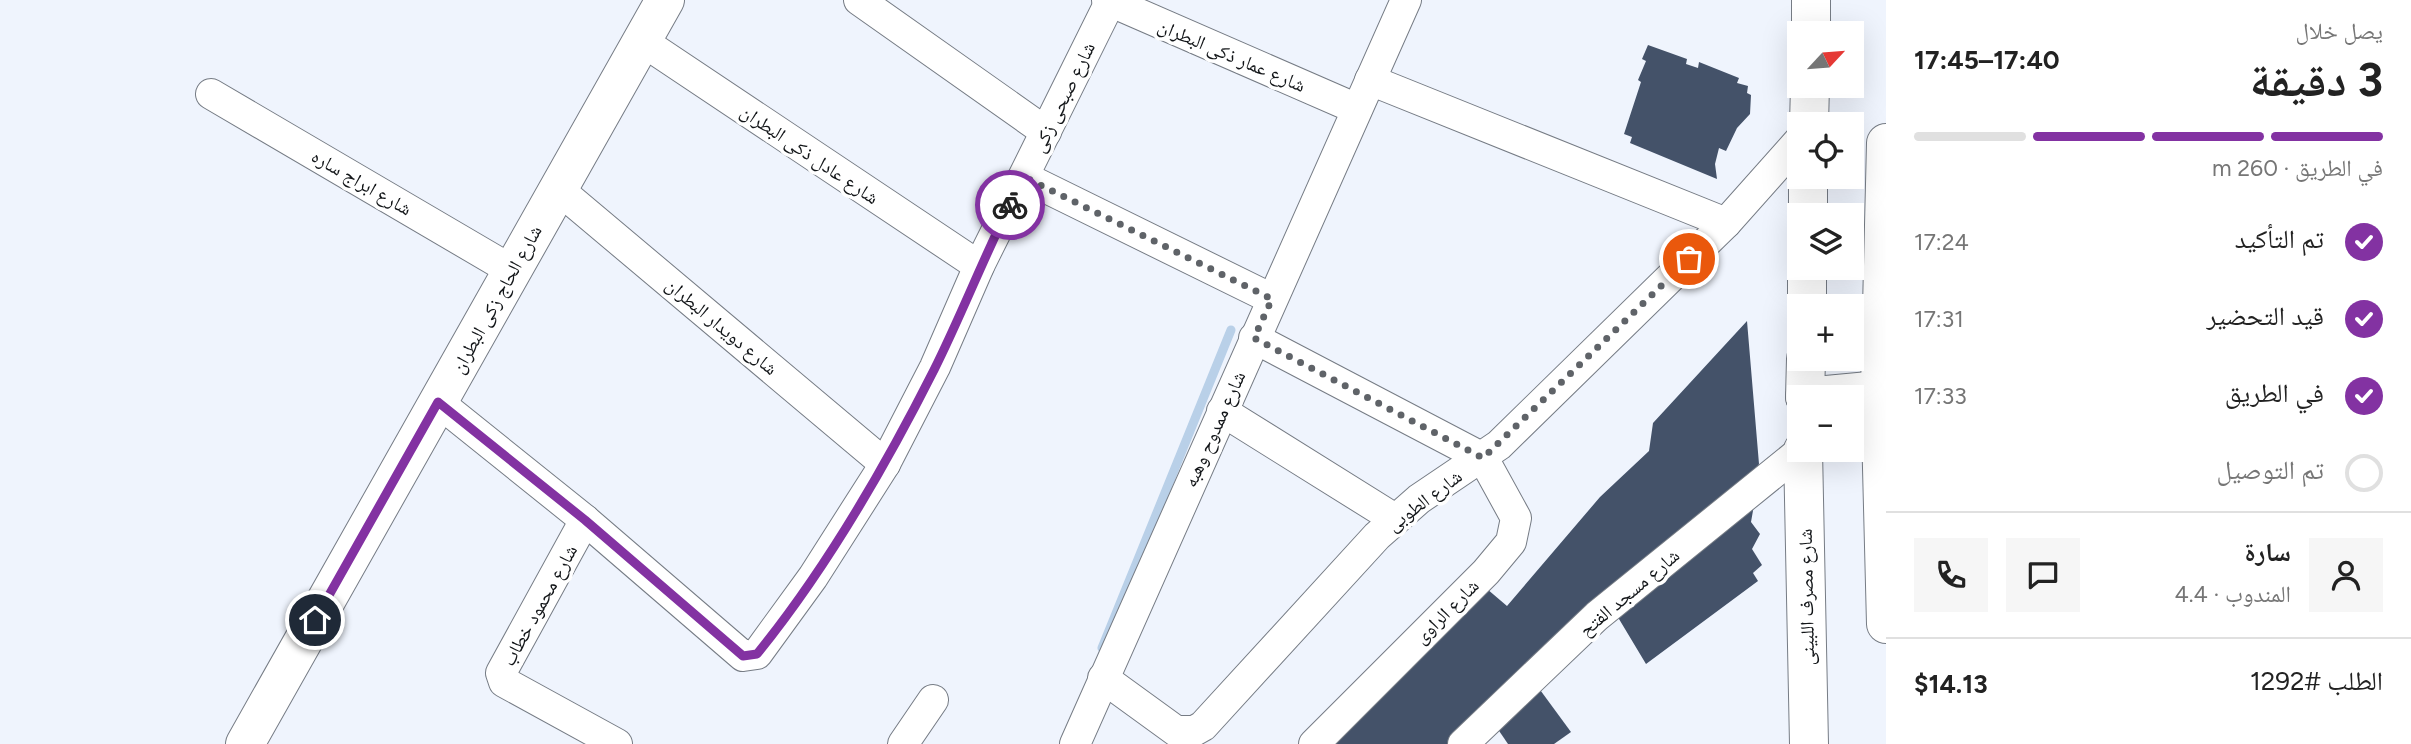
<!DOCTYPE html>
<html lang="ar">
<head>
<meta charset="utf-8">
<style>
  body { margin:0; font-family:Figtree,"Noto Naskh Arabic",sans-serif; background:#f6f6f6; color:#222; direction:rtl; height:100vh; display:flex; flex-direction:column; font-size:26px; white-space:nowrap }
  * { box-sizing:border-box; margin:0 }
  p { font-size:23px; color:#767676 }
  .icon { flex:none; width:38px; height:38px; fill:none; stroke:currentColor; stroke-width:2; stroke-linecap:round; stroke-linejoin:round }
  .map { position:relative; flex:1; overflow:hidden; direction:ltr }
  .panel { display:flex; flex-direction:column; background:#fff; width:525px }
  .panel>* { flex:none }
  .needle { width:46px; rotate:64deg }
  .fabs { position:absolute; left:1787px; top:21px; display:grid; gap:14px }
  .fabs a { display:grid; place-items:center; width:77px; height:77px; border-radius:0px; background:#fff; box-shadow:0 7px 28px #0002; font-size:35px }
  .pin { position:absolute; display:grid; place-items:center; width:60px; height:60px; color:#fff; margin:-30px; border:4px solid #fff; border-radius:50%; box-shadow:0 2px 7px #0007 }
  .courier { position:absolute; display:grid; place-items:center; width:70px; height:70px; margin:-35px; border:5px solid #8332a2; border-radius:50%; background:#fff; color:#222; box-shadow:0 2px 9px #0007 }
  .headline em { font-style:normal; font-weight:700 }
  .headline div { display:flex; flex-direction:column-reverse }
  .headline { display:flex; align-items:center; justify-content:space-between; height:119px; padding:0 28px }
  h1 { font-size:46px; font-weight:700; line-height:52px }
  .bar { display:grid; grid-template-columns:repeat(4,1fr); gap:10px 7px; align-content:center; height:84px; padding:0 28px }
  .bar i { height:9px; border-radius:5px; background:#e0e0e0 }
  .bar .active { background:#8332a2 }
  .bar p { grid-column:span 4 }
  .line { display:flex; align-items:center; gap:18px; padding:0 28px; border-top:2px solid #e0e0e0 }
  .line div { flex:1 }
  .round { display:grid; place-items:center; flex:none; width:74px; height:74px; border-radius:0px; background:#f6f6f6 }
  ol { padding:0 28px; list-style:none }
  li { display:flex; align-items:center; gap:21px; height:77px }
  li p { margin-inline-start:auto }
  li .icon { padding:7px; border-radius:50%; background:#8332a2; color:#fff; stroke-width:4 }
  li:last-child { color:#767676 }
  li i { width:38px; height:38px; border:4px solid #e0e0e0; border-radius:50% }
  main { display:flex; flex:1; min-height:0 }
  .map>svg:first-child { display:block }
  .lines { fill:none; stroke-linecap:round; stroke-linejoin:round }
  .stream { stroke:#b9d0e8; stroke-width:9 }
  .building { fill:#445269 }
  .minor-casing { stroke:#767c85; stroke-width:32 }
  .tertiary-casing { stroke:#767c85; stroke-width:40 }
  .secondary-casing { stroke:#767c85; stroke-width:40 }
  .minor { stroke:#fff; stroke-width:30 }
  .tertiary { stroke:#fff; stroke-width:38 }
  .secondary { stroke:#fff; stroke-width:38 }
  .done { stroke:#5f6368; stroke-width:7; stroke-dasharray:0 12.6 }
  .route { stroke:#8332a2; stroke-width:9 }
  .labels { text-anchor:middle; stroke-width:7; stroke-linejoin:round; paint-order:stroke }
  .street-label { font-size:19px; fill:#121518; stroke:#fff }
</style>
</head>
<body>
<main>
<section class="panel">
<div class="headline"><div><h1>3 دقيقة</h1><p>يصل خلال</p></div><em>17:40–17:45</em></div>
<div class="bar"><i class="active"></i><i class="active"></i><i class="active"></i><i></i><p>في الطريق · 260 m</p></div>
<ol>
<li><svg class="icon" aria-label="check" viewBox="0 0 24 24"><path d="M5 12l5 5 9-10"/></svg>تم التأكيد<p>17:24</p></li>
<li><svg class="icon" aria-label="check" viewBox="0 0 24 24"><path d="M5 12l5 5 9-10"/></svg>قيد التحضير<p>17:31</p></li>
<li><svg class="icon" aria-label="check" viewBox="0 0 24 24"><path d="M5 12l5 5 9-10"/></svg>في الطريق<p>17:33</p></li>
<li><i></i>تم التوصيل</li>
</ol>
<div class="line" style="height:126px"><a class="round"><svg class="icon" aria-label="person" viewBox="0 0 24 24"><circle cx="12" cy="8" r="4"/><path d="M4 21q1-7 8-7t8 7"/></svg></a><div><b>سارة</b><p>المندوب · 4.4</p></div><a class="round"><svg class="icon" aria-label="chat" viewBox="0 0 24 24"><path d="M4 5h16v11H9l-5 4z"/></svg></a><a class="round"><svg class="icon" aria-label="phone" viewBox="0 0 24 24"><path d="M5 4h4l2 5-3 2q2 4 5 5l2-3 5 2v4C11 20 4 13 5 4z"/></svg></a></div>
<div class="line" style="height:91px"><div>الطلب #1292</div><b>$14.13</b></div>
</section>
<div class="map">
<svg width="1886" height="744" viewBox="0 0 1886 744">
  <rect width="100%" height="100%" fill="#eff4fd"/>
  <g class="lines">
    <!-- stream -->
    <polyline class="stream" points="1102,648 1231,330"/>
  </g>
  <!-- building -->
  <g class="building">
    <polygon points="1648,45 1687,59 1686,64 1698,68 1699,62 1739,78 1737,83 1748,86 1747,93 1751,95 1750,114 1737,128 1726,151 1719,148 1715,164 1717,179 1630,143 1632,137 1624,134 1641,82 1638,80 1646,61 1642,59"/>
    <polygon points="1747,321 1759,464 1755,472 1452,744 1319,744 1480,583 1507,606 1600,497 1649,451 1653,423"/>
    <polygon points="1754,505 1751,522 1760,534 1752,549 1762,565 1753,573 1758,581 1646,664 1616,614"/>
    <polygon points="1535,683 1571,732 1554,744 1508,744 1491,719"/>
  </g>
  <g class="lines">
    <!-- minor casing -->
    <g class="minor-casing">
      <g id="minor">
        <polyline points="859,0 1046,132"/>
        <polyline points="1107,0 1357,109"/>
        <polyline points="642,41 979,266"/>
        <polyline points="1370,80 1726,223"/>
        <polyline points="211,94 513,271"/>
        <polyline points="1024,177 1272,299"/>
        <polyline points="558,189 885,464"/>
        <polyline points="1254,338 1483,458 1516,518 1511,542 1486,572 1314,744"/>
        <polyline points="438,402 585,520 743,656 757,654 813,577 885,464 935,367 979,266 1110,2"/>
        <polyline points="1222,411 1395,519"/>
        <polyline points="585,520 501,673 504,682 617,744"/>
        <polyline points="1103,678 1176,731 1194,731 1203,726 1377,536 1419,499 1499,445 1726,223 1799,141"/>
        <polyline points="903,744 933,700"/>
        <polyline points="1075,744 1406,0"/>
        <polyline points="1463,744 1597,616 1802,450"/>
      </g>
    </g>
    <!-- tertiary casing -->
    <g class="tertiary-casing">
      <polyline id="tertiary" points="245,744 665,0"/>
    </g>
    <!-- secondary casing -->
    <g class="secondary-casing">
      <g id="secondary">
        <polyline points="1811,33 1811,0"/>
        <polyline points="1809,124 1810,86"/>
        <polyline points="1886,143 1880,390 1886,624"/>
        <polyline points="1808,215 1808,177"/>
        <polyline points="1807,306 1807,268"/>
        <polyline points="1805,397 1880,390"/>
        <polyline points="1805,397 1806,359"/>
        <polyline points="1803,450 1809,744"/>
      </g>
    </g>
    <!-- minor -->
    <use href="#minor" class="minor"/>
    <!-- tertiary -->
    <use href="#tertiary" class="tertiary"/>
    <!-- secondary -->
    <use href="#secondary" class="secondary"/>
  </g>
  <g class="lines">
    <!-- done -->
    <polyline class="done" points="1010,205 1024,177 1272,299 1254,338 1483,458 1689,259"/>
    <!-- route -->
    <path class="route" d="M315,620L438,402L585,520L743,656L757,654C827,568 884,469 934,370C961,316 983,259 1010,205"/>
  </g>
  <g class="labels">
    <!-- street labels -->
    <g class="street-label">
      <text transform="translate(1232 55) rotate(23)" y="7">شارع عمار ذكى البطران</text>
      <text transform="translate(1063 97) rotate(-64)" y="7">شارع صبحى زكى</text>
      <text transform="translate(810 154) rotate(34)" y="7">شارع عادل ذكى البطران</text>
      <text transform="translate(362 182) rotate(30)" y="7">شارع ابراج ساره</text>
      <text transform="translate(496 299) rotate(-61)" y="7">شارع الحاج زكى البطران</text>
      <text transform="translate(722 326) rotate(40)" y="7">شارع دويدار البطران</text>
      <text transform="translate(1214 429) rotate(-66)" y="7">شارع ممدوح وهبه</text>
      <text transform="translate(1424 500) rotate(-37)" y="7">شارع الطوبى</text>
      <text transform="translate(1629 592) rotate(-40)" y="7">شارع مسجد الفتح</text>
      <text transform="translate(1806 597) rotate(-91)" y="7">شارع مصرف اللبينى</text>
      <text transform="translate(539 605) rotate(-61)" y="7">شارع محمود خطاب</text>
      <text transform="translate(1446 611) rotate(-45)" y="7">شارع الراوى</text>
    </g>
  </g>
</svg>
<div class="fabs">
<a><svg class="needle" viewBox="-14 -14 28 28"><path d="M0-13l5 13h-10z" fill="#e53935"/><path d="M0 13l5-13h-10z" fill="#767676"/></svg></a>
<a><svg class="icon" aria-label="locate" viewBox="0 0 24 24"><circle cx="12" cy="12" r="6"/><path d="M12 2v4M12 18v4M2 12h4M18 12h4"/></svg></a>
<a><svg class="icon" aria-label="layers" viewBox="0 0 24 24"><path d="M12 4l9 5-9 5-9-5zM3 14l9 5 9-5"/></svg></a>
<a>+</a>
<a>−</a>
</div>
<div class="pin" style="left:1689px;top:259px;background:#ea580c"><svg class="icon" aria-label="bag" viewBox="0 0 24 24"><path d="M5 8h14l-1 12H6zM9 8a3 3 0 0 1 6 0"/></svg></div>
<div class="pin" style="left:315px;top:620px;background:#1f2937"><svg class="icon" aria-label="home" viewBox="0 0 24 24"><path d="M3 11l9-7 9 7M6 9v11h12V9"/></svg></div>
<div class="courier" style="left:1010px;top:205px"><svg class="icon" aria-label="bike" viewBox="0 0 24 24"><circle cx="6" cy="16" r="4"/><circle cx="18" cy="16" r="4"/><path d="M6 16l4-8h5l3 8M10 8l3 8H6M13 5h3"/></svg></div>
</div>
</main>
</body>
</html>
